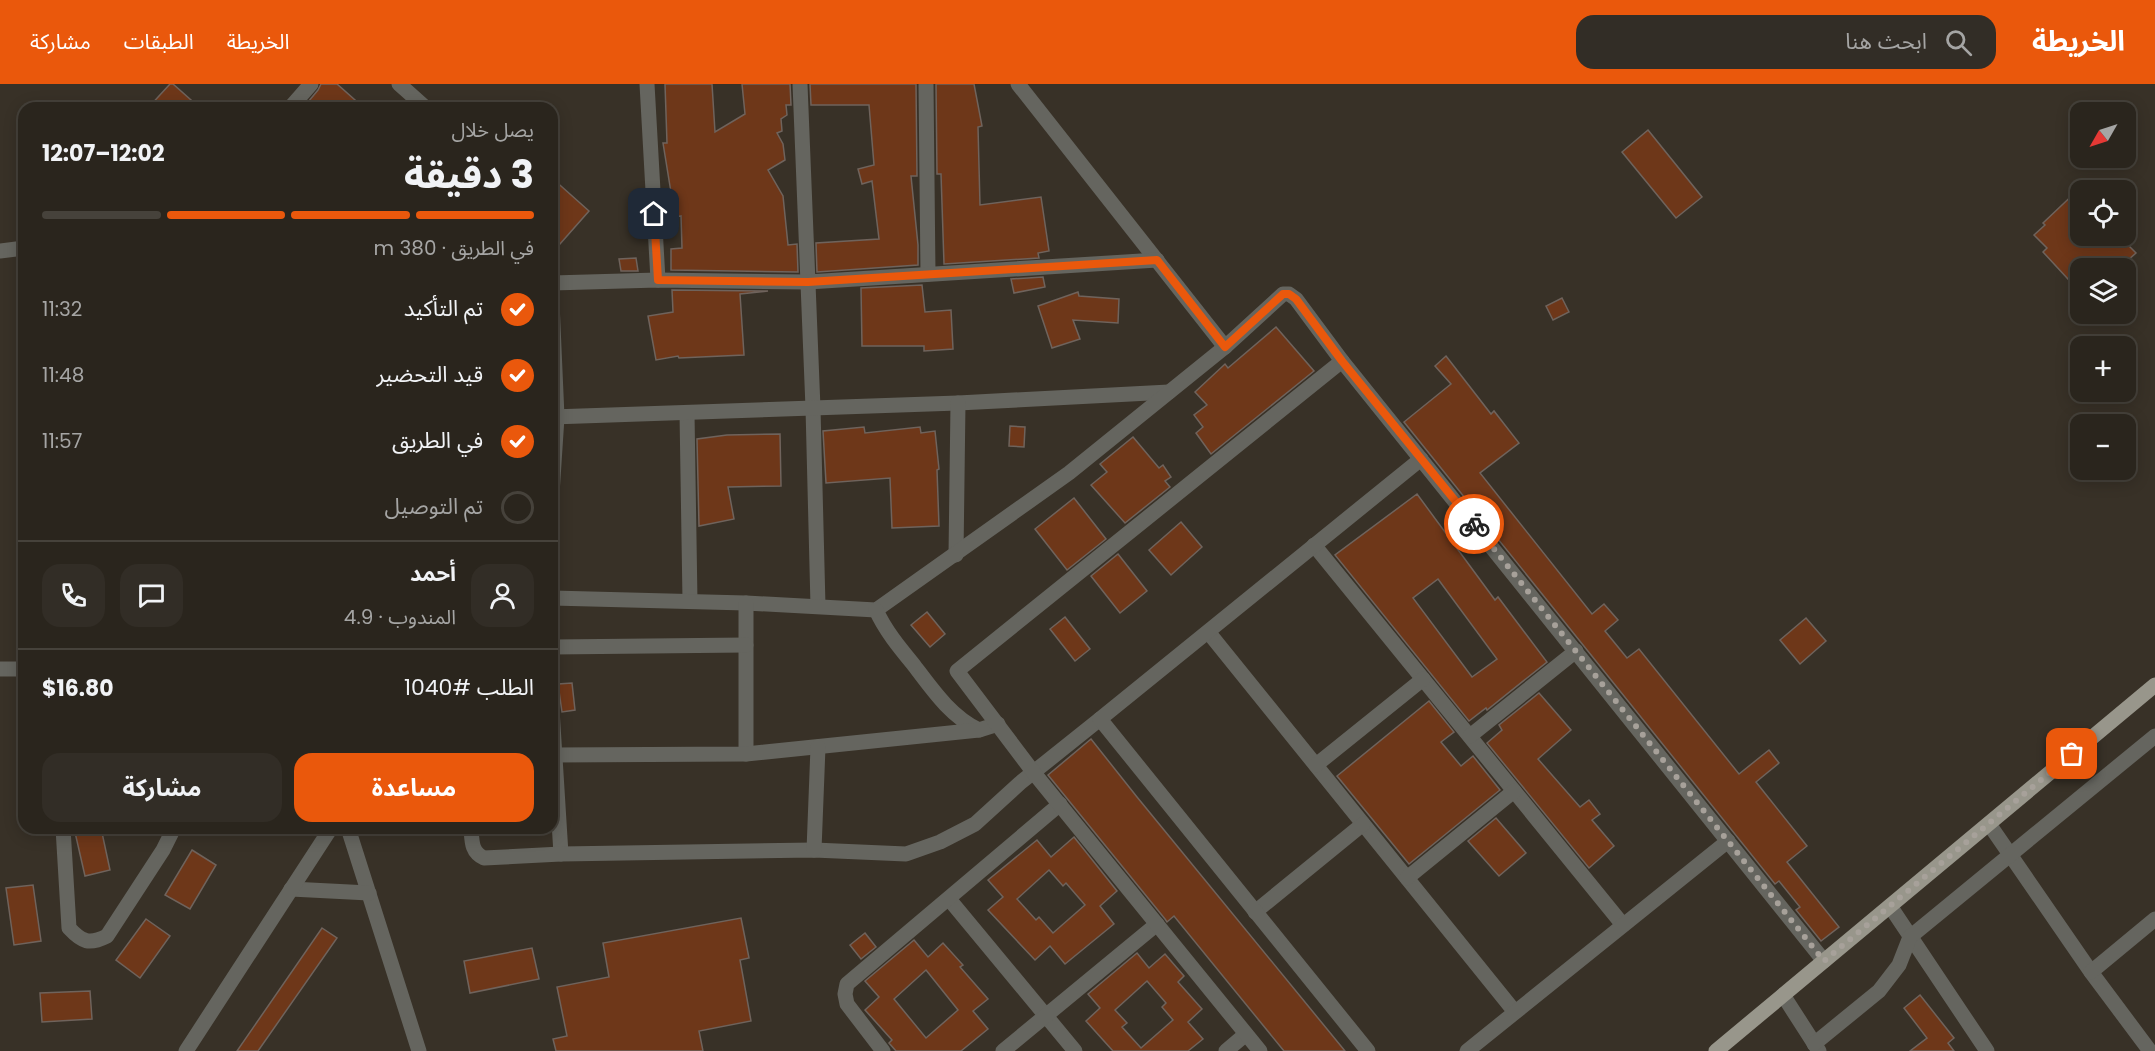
<!DOCTYPE html>
<html lang="ar">
<head>
<meta charset="utf-8">
<style>
  body { margin:0; font-family:Poppins,"Noto Sans Arabic",sans-serif; background:#322d26; color:#f1f3f6; direction:rtl; height:100vh; display:flex; flex-direction:column; font-size:22px; white-space:nowrap }
  * { box-sizing:border-box; margin:0 }
  p { font-size:20px; color:#a5a5a4 }
  .icon { flex:none; width:33px; height:33px; fill:none; stroke:currentColor; stroke-width:2; stroke-linecap:round; stroke-linejoin:round }
  .map { position:relative; flex:1; overflow:hidden; direction:ltr }
  .drawer { position:absolute; left:18px; top:18px; width:540px; height:732px; display:flex; flex-direction:column; background:#2a251d; border-radius:18px; box-shadow:0 3px 15px #0003,0 0 0 2px #46423b; direction:rtl }
  .drawer>* { flex:none }
  .needle { width:39px; rotate:231deg }
  .fabs { position:absolute; left:2070px; top:18px; display:grid; gap:12px }
  .fabs a { display:grid; place-items:center; width:66px; height:66px; border-radius:12px; background:#2a251d; box-shadow:0 3px 15px #0003,0 0 0 2px #46423b; font-size:30px }
  .pin { position:absolute; display:grid; place-items:center; width:51px; height:51px; color:#fff; margin:-26px; border-radius:12px; box-shadow:0 3px 9px #0006 }
  .courier { position:absolute; display:grid; place-items:center; width:60px; height:60px; margin:-30px; border:4px solid #ea580c; border-radius:50%; background:#fff; color:#222; box-shadow:0 2px 8px #0007 }
  .headline em { font-style:normal; font-weight:700 }
  .headline div { display:flex; flex-direction:column-reverse }
  .headline { display:flex; align-items:center; justify-content:space-between; height:102px; padding:0 24px }
  h1 { font-size:39px; font-weight:700; line-height:45px }
  .bar { display:grid; grid-template-columns:repeat(4,1fr); gap:9px 6px; align-content:center; height:72px; padding:0 24px }
  .bar i { height:8px; border-radius:4px; background:#46423b }
  .bar .selected { background:#ea580c }
  .bar p { grid-column:span 4 }
  .line { display:flex; align-items:center; gap:15px; padding:0 24px; border-top:2px solid #46423b }
  .line div { flex:1 }
  .round { display:grid; place-items:center; flex:none; width:63px; height:63px; border-radius:18px; background:#322d26 }
  ol { padding:0 24px; list-style:none }
  li { display:flex; align-items:center; gap:18px; height:66px }
  li p { margin-inline-start:auto }
  li .icon { padding:6px; border-radius:50%; background:#ea580c; color:#fff; stroke-width:4 }
  li:last-child { color:#a5a5a4 }
  li i { width:33px; height:33px; border:3px solid #46423b; border-radius:50% }
  .cta { display:flex; gap:12px; margin-top:auto; padding:12px 24px }
  .cta a { flex:1; height:69px; border-radius:18px; background:#ea580c; color:#fff; font-size:24px; font-weight:700; line-height:69px; text-align:center }
  .cta a+a { background:#322d26; color:#f1f3f6 }
  header { display:flex; align-items:center; gap:36px; box-sizing:border-box; height:84px; padding:0 30px; background:#ea580c; color:#fff }
  header strong { font-size:28px }
  nav { display:flex; gap:33px; margin-inline-start:auto; font-size:21px }
  .search { width:420px; height:54px; background:#322d26; display:flex; align-items:center; gap:15px; box-sizing:border-box; padding:0 21px; border-radius:18px; color:#a5a5a4; font-size:22px }
  .map>svg:first-child { display:block }
  .building { fill:#6e3719; stroke:#6f635c; stroke-width:1.5; fill-rule:evenodd }
  .lines { fill:none; stroke-linecap:round; stroke-linejoin:round }
  .minor { stroke:#65655f; stroke-width:15 }
  .major { stroke:#98968b; stroke-width:15 }
  .done { stroke:#a7a19a; stroke-width:6; stroke-dasharray:0 10.8 }
  .route { stroke:#ea580c; stroke-width:8 }
</style>
</head>
<body>
<header>
<strong>الخريطة</strong>
<div class="search"><svg class="icon" aria-label="search" viewBox="0 0 24 24"><circle cx="10" cy="10" r="6"/><path d="M15 15l6 6"/></svg>ابحث هنا</div>
<nav><a>الخريطة</a><a>الطبقات</a><a>مشاركة</a></nav>
</header>
<div class="map">
<svg width="2155" height="967" viewBox="0 0 2155 967">
  <rect width="100%" height="100%" fill="#383127"/>
  <!-- building -->
  <g class="building">
    <polygon points="170,0 173,0 200,24 148,24"/>
    <polygon points="321,0 337,0 364,24 303,24 318,6"/>
    <polygon points="665,0 712,0 715,48 745,30 742,0 790,0 791,21 786,21 787,31 781,35 782,47 777,49 783,60 785,76 768,86 783,112 788,161 797,160 798,188 671,186 671,165 682,164 681,132 675,133 663,59 667,59"/>
    <polygon points="810,0 916,0 917,92 911,92 918,161 918,181 817,188 816,159 879,155 872,97 862,100 858,85 874,81 869,21 811,21"/>
    <polygon points="936,0 974,0 982,42 978,43 980,121 1041,113 1049,167 1038,169 1039,174 944,180 941,90 937,90"/>
    <polygon points="1648,46 1702,113 1676,134 1622,68"/>
    <polygon points="552,94 589,127 552,169"/>
    <polygon points="2080,104 2080,152 2119,152 2136,169 2119,184 2080,184 2080,208 2043,168 2047,164 2034,151 2045,141 2043,139"/>
    <polygon points="636,174 638,187 621,187 619,175"/>
    <polygon points="1043,193 1045,203 1014,209 1011,195"/>
    <polygon points="922,201 925,228 951,226 953,265 924,267 924,262 862,262 861,204"/>
    <polygon points="672,206 768,207 740,210 744,271 679,274 678,272 656,276 648,232 673,228"/>
    <polygon points="1078,208 1079,212 1119,215 1118,239 1073,236 1080,255 1052,264 1038,222"/>
    <polygon points="1562,214 1569,228 1553,236 1546,222"/>
    <polygon points="1276,243 1314,287 1211,370 1196,349 1203,343 1194,331 1207,321 1195,308 1225,280 1228,284"/>
    <polygon points="1446,272 1491,330 1494,327 1519,359 1480,389 1592,530 1604,520 1618,536 1605,547 1627,574 1639,565 1739,690 1769,666 1779,679 1756,698 1807,762 1787,778 1839,843 1821,857 1796,826 1800,823 1779,797 1775,800 1404,338 1451,300 1435,282"/>
    <polygon points="1010,342 1025,343 1024,363 1009,362"/>
    <polygon points="864,343 865,349 920,343 921,349 935,347 939,385 937,386 939,442 892,444 890,394 826,399 823,347"/>
    <polygon points="780,350 781,402 728,403 734,435 699,442 697,355 727,351"/>
    <polygon points="1133,353 1159,384 1163,381 1171,393 1165,397 1170,403 1125,439 1091,401 1107,388 1100,380"/>
    <path d="M1417,410L1495,516L1498,513L1547,578L1487,626L1486,624L1469,637L1335,471ZM1438,495L1497,575L1472,593L1413,514Z"/>
    <polygon points="1074,414 1106,455 1067,486 1035,445"/>
    <polygon points="1181,438 1202,463 1171,491 1149,466"/>
    <polygon points="1118,470 1147,507 1120,529 1091,492"/>
    <polygon points="927,528 945,550 930,563 911,541"/>
    <polygon points="1065,533 1090,565 1075,577 1050,545"/>
    <polygon points="1806,534 1826,557 1800,580 1780,556"/>
    <polygon points="572,599 575,626 562,628 558,600"/>
    <polygon points="1539,609 1571,646 1538,675 1580,723 1589,716 1600,730 1592,736 1614,762 1589,784 1487,659 1502,646 1499,641"/>
    <polygon points="1429,617 1454,648 1441,658 1461,682 1473,672 1500,706 1409,780 1337,692"/>
    <polygon points="1091,655 1137,713 1345,967 1284,967 1174,832 1167,838 1165,835 1048,691"/>
    <polygon points="1496,734 1526,769 1499,792 1468,757"/>
    <polygon points="74,744 101,744 110,786 85,792"/>
    <path d="M1074,753L1117,807L1100,822L1114,840L1065,880L1050,862L1035,876L988,826L1003,813L988,796L1037,756L1051,773ZM1049,786L1063,802L1066,799L1085,821L1053,849L1039,833L1036,836L1017,815Z"/>
    <polygon points="192,766 216,781 190,825 165,811"/>
    <polygon points="33,801 41,857 14,861 6,804"/>
    <polygon points="741,834 749,874 740,876 751,937 699,947 703,967 556,967 553,955 567,952 557,903 609,893 603,859"/>
    <polygon points="146,835 170,852 140,894 116,876"/>
    <polygon points="322,844 337,854 258,967 237,967"/>
    <polygon points="865,849 876,863 861,875 850,861"/>
    <path d="M914,856L928,873L943,859L963,881L960,883L988,915L973,927L988,945L961,967H896L889,959L892,956L865,926L879,913L865,897ZM926,886L958,926L926,954L894,915Z"/>
    <polygon points="532,864 539,895 470,909 464,877"/>
    <path d="M1137,869L1149,884L1165,870L1184,892L1178,898L1202,925L1188,938L1203,955L1188,967H1113L1086,937L1100,924L1088,910ZM1147,897L1166,919L1162,923L1173,936L1141,964L1122,943L1127,939L1115,926Z"/>
    <polygon points="90,907 92,935 42,938 40,909"/>
    <polygon points="1920,911 1954,954 1948,959 1954,967 1910,967 1927,954 1904,924"/>
  </g>
  <g class="lines">
    <!-- minor -->
    <g class="minor">
      <polyline points="399,0 426,24"/>
      <polyline points="647,0 658,196"/>
      <polyline points="800,0 813,324 818,522"/>
      <polyline points="926,0 928,190"/>
      <polyline points="1018,0 1225,263"/>
      <polyline points="290,24 311,0"/>
      <polyline points="0,167 24,164"/>
      <polyline points="552,199 658,196 808,198 1157,176"/>
      <polyline points="552,218 557,333 552,410"/>
      <polyline points="687,329 690,517"/>
      <polyline points="552,333 958,319 1169,308"/>
      <polyline points="1314,461 1623,841"/>
      <polyline points="956,471 958,319"/>
      <polyline points="552,496 552,523"/>
      <polyline points="552,514 746,519 876,526 1069,389 1225,263 1283,210 1289,210 1296,215 1342,277 1824,877"/>
      <polyline points="746,519 746,670"/>
      <path d="M876,526C885,546 899,563 913,580C932,605 950,632 979,646"/>
      <polyline points="1209,549 1515,928"/>
      <polyline points="552,563 746,561"/>
      <polyline points="0,585 24,585"/>
      <polyline points="552,625 561,770"/>
      <polyline points="1470,652 1576,567"/>
      <polyline points="552,671 746,670 979,646 998,640"/>
      <polyline points="1316,681 1423,595"/>
      <polyline points="1989,740 2091,888 2150,967"/>
      <path d="M63,744L69,844C82,858 89,861 107,852L163,766L174,744"/>
      <polyline points="348,744 419,967"/>
      <path d="M471,744C472,757 471,768 484,774L561,770L814,766L906,770L940,758L975,740L1020,699L1100,635"/>
      <polyline points="814,766 818,663"/>
      <polyline points="1407,794 1514,707"/>
      <polyline points="291,805 369,809"/>
      <polyline points="949,815 1075,967"/>
      <polyline points="1890,822 1987,967"/>
      <polyline points="1255,828 1363,740"/>
      <polyline points="2091,888 2155,835"/>
      <polyline points="1783,911 1819,967"/>
      <polyline points="1814,960 1879,907 1899,881 1910,853 2155,652"/>
      <polyline points="186,967 331,744"/>
      <polyline points="883,967 847,920 845,910 847,900 1060,720"/>
      <polyline points="1003,967 1157,840"/>
      <polyline points="1226,967 1246,950"/>
      <polyline points="1260,967 1034,689 957,587 1342,277"/>
      <polyline points="1368,967 1100,635 1421,375"/>
      <polyline points="1467,967 1728,757"/>
    </g>
    <!-- major -->
    <polyline class="major" points="1716,967 2155,601"/>
  </g>
  <g class="lines">
    <!-- done -->
    <polyline class="done" points="1474,440 1824,877 2072,670"/>
    <!-- route -->
    <polyline class="route" points="654,130 658,196 808,198 1157,176 1225,263 1283,210 1289,210 1296,215 1342,277 1474,440"/>
  </g>
</svg>
<div class="fabs">
<a><svg class="needle" viewBox="-14 -14 28 28"><path d="M0-13l5 13h-10z" fill="#e53935"/><path d="M0 13l5-13h-10z" fill="#a5a5a4"/></svg></a>
<a><svg class="icon" aria-label="locate" viewBox="0 0 24 24"><circle cx="12" cy="12" r="6"/><path d="M12 2v4M12 18v4M2 12h4M18 12h4"/></svg></a>
<a><svg class="icon" aria-label="layers" viewBox="0 0 24 24"><path d="M12 4l9 5-9 5-9-5zM3 14l9 5 9-5"/></svg></a>
<a>+</a>
<a>−</a>
</div>
<div class="pin" style="left:2072px;top:670px;background:#ea580c"><svg class="icon" aria-label="bag" viewBox="0 0 24 24"><path d="M5 8h14l-1 12H6zM9 8a3 3 0 0 1 6 0"/></svg></div>
<div class="pin" style="left:654px;top:130px;background:#1f2937"><svg class="icon" aria-label="home" viewBox="0 0 24 24"><path d="M3 11l9-7 9 7M6 9v11h12V9"/></svg></div>
<div class="courier" style="left:1474px;top:440px"><svg class="icon" aria-label="bike" viewBox="0 0 24 24"><circle cx="6" cy="16" r="4"/><circle cx="18" cy="16" r="4"/><path d="M6 16l4-8h5l3 8M10 8l3 8H6M13 5h3"/></svg></div>
<section class="drawer">
<div class="headline"><div><h1>3 دقيقة</h1><p>يصل خلال</p></div><em>12:02–12:07</em></div>
<div class="bar"><i class="selected"></i><i class="selected"></i><i class="selected"></i><i></i><p>في الطريق · 380 m</p></div>
<ol>
<li><svg class="icon" aria-label="check" viewBox="0 0 24 24"><path d="M5 12l5 5 9-10"/></svg>تم التأكيد<p>11:32</p></li>
<li><svg class="icon" aria-label="check" viewBox="0 0 24 24"><path d="M5 12l5 5 9-10"/></svg>قيد التحضير<p>11:48</p></li>
<li><svg class="icon" aria-label="check" viewBox="0 0 24 24"><path d="M5 12l5 5 9-10"/></svg>في الطريق<p>11:57</p></li>
<li><i></i>تم التوصيل</li>
</ol>
<div class="line" style="height:108px"><a class="round"><svg class="icon" aria-label="person" viewBox="0 0 24 24"><circle cx="12" cy="8" r="4"/><path d="M4 21q1-7 8-7t8 7"/></svg></a><div><b>أحمد</b><p>المندوب · 4.9</p></div><a class="round"><svg class="icon" aria-label="chat" viewBox="0 0 24 24"><path d="M4 5h16v11H9l-5 4z"/></svg></a><a class="round"><svg class="icon" aria-label="phone" viewBox="0 0 24 24"><path d="M5 4h4l2 5-3 2q2 4 5 5l2-3 5 2v4C11 20 4 13 5 4z"/></svg></a></div>
<div class="line" style="height:78px"><div>الطلب #1040</div><b>$16.80</b></div>
<div class="cta"><a>مساعدة</a><a>مشاركة</a></div>
</section>
</div>
</body>
</html>
